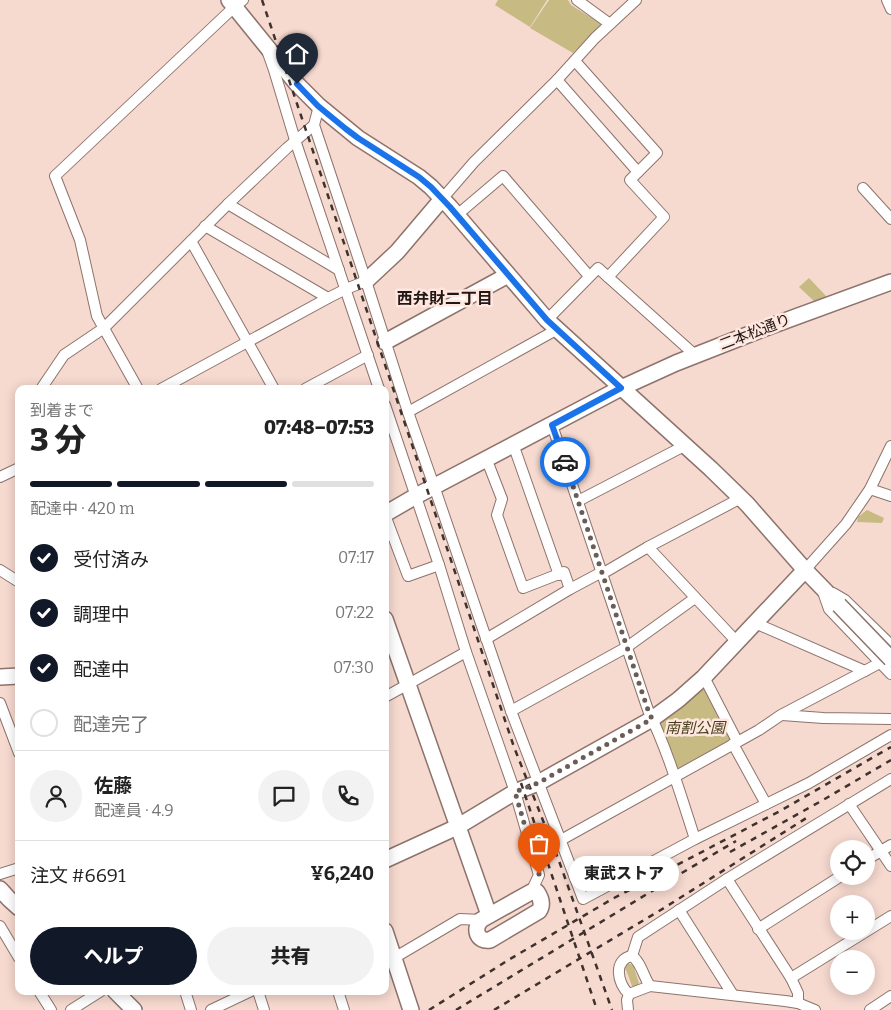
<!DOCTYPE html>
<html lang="ja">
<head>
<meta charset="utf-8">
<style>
  body { margin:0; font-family:Bitter,"Noto Sans JP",serif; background:#f2f2f2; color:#222; height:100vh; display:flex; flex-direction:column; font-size:19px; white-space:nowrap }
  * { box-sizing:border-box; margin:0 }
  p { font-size:16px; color:#767676 }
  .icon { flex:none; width:28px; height:28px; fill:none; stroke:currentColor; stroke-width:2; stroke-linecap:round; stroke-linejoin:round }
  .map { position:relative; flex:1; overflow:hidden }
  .side { position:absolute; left:15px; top:385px; width:374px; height:610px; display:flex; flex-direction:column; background:#fff; border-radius:10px; box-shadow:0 2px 12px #0003 }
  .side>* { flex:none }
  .tools { position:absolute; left:830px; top:840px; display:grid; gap:10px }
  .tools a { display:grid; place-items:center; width:45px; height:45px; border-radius:50%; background:#fff; box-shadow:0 2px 12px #0003; font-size:25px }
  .pin { position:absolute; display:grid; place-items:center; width:42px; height:42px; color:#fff; margin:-51px -21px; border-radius:50% 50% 50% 0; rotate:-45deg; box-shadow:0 0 5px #0007 }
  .pin .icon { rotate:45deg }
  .courier { position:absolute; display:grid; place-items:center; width:50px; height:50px; margin:-25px; border:4px solid #1a73e8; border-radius:50%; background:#fff; color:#222; box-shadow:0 1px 6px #0007 }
  .bubble { position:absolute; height:35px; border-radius:18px; background:#fff; box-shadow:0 2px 12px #0003; font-size:16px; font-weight:800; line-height:35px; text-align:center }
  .head em { font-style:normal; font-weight:800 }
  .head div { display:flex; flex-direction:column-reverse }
  .head { display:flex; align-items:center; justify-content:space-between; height:85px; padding:0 15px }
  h1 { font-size:32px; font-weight:800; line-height:38px }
  .bar { display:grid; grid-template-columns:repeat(4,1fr); gap:8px 5px; align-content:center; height:60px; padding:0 15px }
  .bar i { height:6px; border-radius:4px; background:#e0e0e0 }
  .bar .on { background:#111827 }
  .bar p { grid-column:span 4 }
  .line { display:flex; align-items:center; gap:12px; padding:0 15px; border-top:1px solid #e0e0e0 }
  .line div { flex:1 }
  .round { display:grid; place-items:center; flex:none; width:52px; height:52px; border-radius:26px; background:#f2f2f2 }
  ol { padding:0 15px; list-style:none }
  li { display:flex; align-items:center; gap:15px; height:55px }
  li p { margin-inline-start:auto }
  li .icon { padding:5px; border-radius:50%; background:#111827; color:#fff; stroke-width:4 }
  li:last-child { color:#767676 }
  li i { width:28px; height:28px; border:2px solid #e0e0e0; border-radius:50% }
  .primary-button { display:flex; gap:10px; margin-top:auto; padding:10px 15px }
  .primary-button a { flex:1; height:58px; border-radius:30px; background:#111827; color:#fff; font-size:20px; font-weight:800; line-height:58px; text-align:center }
  .primary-button a+a { background:#f2f2f2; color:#222 }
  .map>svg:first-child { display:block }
  .green { fill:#c7ba82 }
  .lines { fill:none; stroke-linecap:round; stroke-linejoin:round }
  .street-casing { stroke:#8d736b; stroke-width:12 }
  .secondary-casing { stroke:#8d736b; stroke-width:18 }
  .street { stroke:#fff; stroke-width:10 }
  .secondary { stroke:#fff; stroke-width:15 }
  .rail { stroke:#3f322e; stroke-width:2.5; stroke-dasharray:6 6; stroke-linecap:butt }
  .secondary-bridge-casing { stroke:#8d736b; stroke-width:18; stroke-linecap:butt }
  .secondary-bridge { stroke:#fff; stroke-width:15 }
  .done { stroke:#6c5c56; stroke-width:5; stroke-dasharray:0 9 }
  .route { stroke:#1a73e8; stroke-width:6 }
  .labels { text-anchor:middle; stroke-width:5; stroke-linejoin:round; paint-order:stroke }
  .street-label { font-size:15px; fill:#221815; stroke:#ffe7df }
  .park-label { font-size:15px; font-style:italic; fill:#49411c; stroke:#ffe7df }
  .neighbourhood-label { font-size:16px; font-weight:bold; fill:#221815; stroke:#ffe7df }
</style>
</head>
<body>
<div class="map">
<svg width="891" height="1010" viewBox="0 0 891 1010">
  <rect width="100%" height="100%" fill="#f6d9cf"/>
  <!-- green -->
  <g class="green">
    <polygon points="498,0 547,0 530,27 495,5"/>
    <polygon points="549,0 568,0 571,5 601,24 600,26 573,53 530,28"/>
    <polygon points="809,278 826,296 825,300 816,303 799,287"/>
    <polygon points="867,510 884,518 882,523 857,522 858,517"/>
    <polygon points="702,687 706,688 730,735 729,740 679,768 674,767 659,724 660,720"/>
    <polygon points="627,963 633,965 639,983 638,986 635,987 632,986 625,967"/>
  </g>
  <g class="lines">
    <!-- street casing -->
    <g class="street-casing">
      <g id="street">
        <polyline points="577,0 610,24"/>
        <polyline points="887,0 891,9"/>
        <polyline points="268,53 274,70 295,140 379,389"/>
        <polyline points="575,61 657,153 630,180 664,217 608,277"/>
        <polyline points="557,80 638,172"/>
        <polyline points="319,106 314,125 366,281 408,412 434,486 511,711 583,899 695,839 809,783 891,735"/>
        <polyline points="863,188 891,219"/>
        <polyline points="442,199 474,162 557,80 595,38 636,0"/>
        <polyline points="228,204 287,148 314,125"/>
        <polyline points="457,215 503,176 589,276"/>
        <polyline points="205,226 328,298"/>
        <polyline points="191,241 228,204 339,270"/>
        <polyline points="547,320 598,268 695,355"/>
        <polyline points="41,389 64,355 104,328 191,241 274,389"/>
        <polyline points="138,389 97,316 80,240 55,176 231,10 243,0"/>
        <polyline points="161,389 328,298 346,289 366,281"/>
        <polyline points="305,389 368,355"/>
        <polyline points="385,405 439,565 466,652 515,792 539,875 531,892"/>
        <polyline points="408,412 556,330"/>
        <path d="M552,425L648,710C668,751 681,796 695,839"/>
        <polyline points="513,444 559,575"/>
        <polyline points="486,458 502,499 497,515 523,588 564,572 570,589"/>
        <polyline points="0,477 19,468"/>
        <polyline points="870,489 891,496"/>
        <polyline points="578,501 686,445"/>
        <polyline points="385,515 408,576 439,565"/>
        <polyline points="648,547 737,642"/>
        <polyline points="0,570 19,582"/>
        <polyline points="805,570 846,524 870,489 891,446"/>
        <polyline points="823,592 829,609 891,674"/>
        <polyline points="833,593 845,600 891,645"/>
        <polyline points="755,623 865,671"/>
        <polyline points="486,639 570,589 602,572 607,571 648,547 741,498"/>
        <polyline points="704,677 737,741"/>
        <polyline points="385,697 466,652"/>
        <polyline points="0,703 19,753"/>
        <polyline points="511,711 627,647 695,598"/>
        <polyline points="782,715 823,718 891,719"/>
        <polyline points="733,744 766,804"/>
        <polyline points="849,804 891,866"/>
        <polyline points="561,840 759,730 781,715 876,665 880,662 891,646"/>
        <polyline points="866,860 891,845"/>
        <polyline points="0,874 19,868"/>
        <polyline points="727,879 791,978 798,993 798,1003"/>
        <polyline points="679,910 733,995"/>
        <polyline points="0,926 19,958"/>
        <polyline points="758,929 841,876"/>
        <polyline points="632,956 638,937 727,879 891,779"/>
        <path d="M632,956C613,959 617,984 629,994L650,986L785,1001L798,1003L815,1010"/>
        <path d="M632,956C641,962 644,978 650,986"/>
        <polyline points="394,958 460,919 481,920"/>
        <polyline points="791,978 891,916"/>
        <polyline points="39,991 51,1010"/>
        <polyline points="185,991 191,1010"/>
        <polyline points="258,991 264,1010"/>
        <polyline points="338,991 344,1010"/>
        <polyline points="71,1010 101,991"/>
        <polyline points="211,1010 251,991"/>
        <polyline points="628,1010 627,1000 629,994"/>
        <polyline points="870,1010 891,996"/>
      </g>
    </g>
    <!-- secondary casing -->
    <g class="secondary-casing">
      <g id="secondary">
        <polyline points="229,0 297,84 319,106 358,138 419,177 431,187 450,207 547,320 711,469 747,504 805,570 839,605"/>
        <polyline points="366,281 397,252 442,199"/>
        <polyline points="385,342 508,275"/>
        <polyline points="385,514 416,496 621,388 676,363 760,330 891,282"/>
        <polyline points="385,619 489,915"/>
        <polyline points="0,677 19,676"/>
        <polyline points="385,860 457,827 515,792 538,783 652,719 678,700 704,677 805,570"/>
        <polyline points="0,889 9,899 19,908"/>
        <path d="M531,892H537C541,898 543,905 539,911L490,940C477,942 473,929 481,920Z"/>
        <polyline points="385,931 411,1010"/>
        <polyline points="115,991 134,1010"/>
      </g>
    </g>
    <!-- street -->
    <use href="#street" class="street"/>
    <!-- secondary -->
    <use href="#secondary" class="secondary"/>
    <!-- rail -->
    <g class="rail">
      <polyline points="262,0 514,747 559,861 612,1010"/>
      <polyline points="521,783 597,1010"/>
      <polyline points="730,852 823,800 891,760"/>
      <polyline points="429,1010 510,959 614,898 780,811 891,747"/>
      <polyline points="456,1010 680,874 736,841"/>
      <polyline points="494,1010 664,908 808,817"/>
    </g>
    <!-- secondary-bridge casing -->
    <g class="secondary-bridge-casing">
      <polyline id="secondary-bridge" points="839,605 891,659"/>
    </g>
    <!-- secondary-bridge -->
    <use href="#secondary-bridge" class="secondary-bridge"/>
  </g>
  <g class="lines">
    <!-- done -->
    <polyline class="done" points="539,874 515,792 538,783 652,719 648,710 565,462"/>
    <!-- route -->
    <polyline class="route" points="297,84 318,106 346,129 358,138 419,177 431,187 450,207 547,320 621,388 552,425 565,462"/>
  </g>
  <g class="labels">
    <!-- street labels -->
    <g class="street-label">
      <text transform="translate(755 332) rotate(-21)" y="5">二本松通り</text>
    </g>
    <!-- park labels -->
    <g class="park-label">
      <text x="695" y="733">南割公園</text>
    </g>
    <!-- neighbourhood labels -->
    <g class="neighbourhood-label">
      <text x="445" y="304">西弁財二丁目</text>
    </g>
  </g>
</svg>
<div class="tools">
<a><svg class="icon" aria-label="locate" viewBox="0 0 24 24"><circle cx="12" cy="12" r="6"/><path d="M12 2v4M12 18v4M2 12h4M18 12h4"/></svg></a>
<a>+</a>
<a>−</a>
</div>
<div class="pin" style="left:539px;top:874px;background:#ea580c"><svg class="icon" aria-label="bag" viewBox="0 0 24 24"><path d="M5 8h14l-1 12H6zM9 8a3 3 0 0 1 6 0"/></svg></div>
<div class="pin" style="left:297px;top:84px;background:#1f2937"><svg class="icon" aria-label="home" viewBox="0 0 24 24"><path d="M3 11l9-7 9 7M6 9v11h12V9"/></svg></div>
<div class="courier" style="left:565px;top:462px"><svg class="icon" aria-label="car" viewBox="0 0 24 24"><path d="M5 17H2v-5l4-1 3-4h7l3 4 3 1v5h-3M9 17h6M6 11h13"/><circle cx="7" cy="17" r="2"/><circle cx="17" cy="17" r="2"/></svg></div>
<div class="bubble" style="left:569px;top:856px;width:110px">東武ストア</div>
<section class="side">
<div class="head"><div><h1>3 分</h1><p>到着まで</p></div><em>07:48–07:53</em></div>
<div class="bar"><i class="on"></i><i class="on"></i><i class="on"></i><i></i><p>配達中 · 420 m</p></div>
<ol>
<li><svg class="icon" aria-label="check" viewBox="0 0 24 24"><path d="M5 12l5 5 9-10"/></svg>受付済み<p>07:17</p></li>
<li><svg class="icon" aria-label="check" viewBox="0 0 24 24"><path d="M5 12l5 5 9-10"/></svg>調理中<p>07:22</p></li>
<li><svg class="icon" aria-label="check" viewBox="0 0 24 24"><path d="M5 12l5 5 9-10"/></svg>配達中<p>07:30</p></li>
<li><i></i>配達完了</li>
</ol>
<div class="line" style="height:90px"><a class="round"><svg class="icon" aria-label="person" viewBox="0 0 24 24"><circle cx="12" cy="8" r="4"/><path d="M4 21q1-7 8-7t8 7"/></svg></a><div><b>佐藤</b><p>配達員 · 4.9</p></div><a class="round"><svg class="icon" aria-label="chat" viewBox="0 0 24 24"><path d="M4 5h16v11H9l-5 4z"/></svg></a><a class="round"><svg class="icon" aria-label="phone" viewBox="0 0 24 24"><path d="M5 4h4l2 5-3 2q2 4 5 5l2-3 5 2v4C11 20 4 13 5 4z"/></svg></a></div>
<div class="line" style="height:65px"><div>注文 #6691</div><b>¥6,240</b></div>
<div class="primary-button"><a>ヘルプ</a><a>共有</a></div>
</section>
</div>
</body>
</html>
